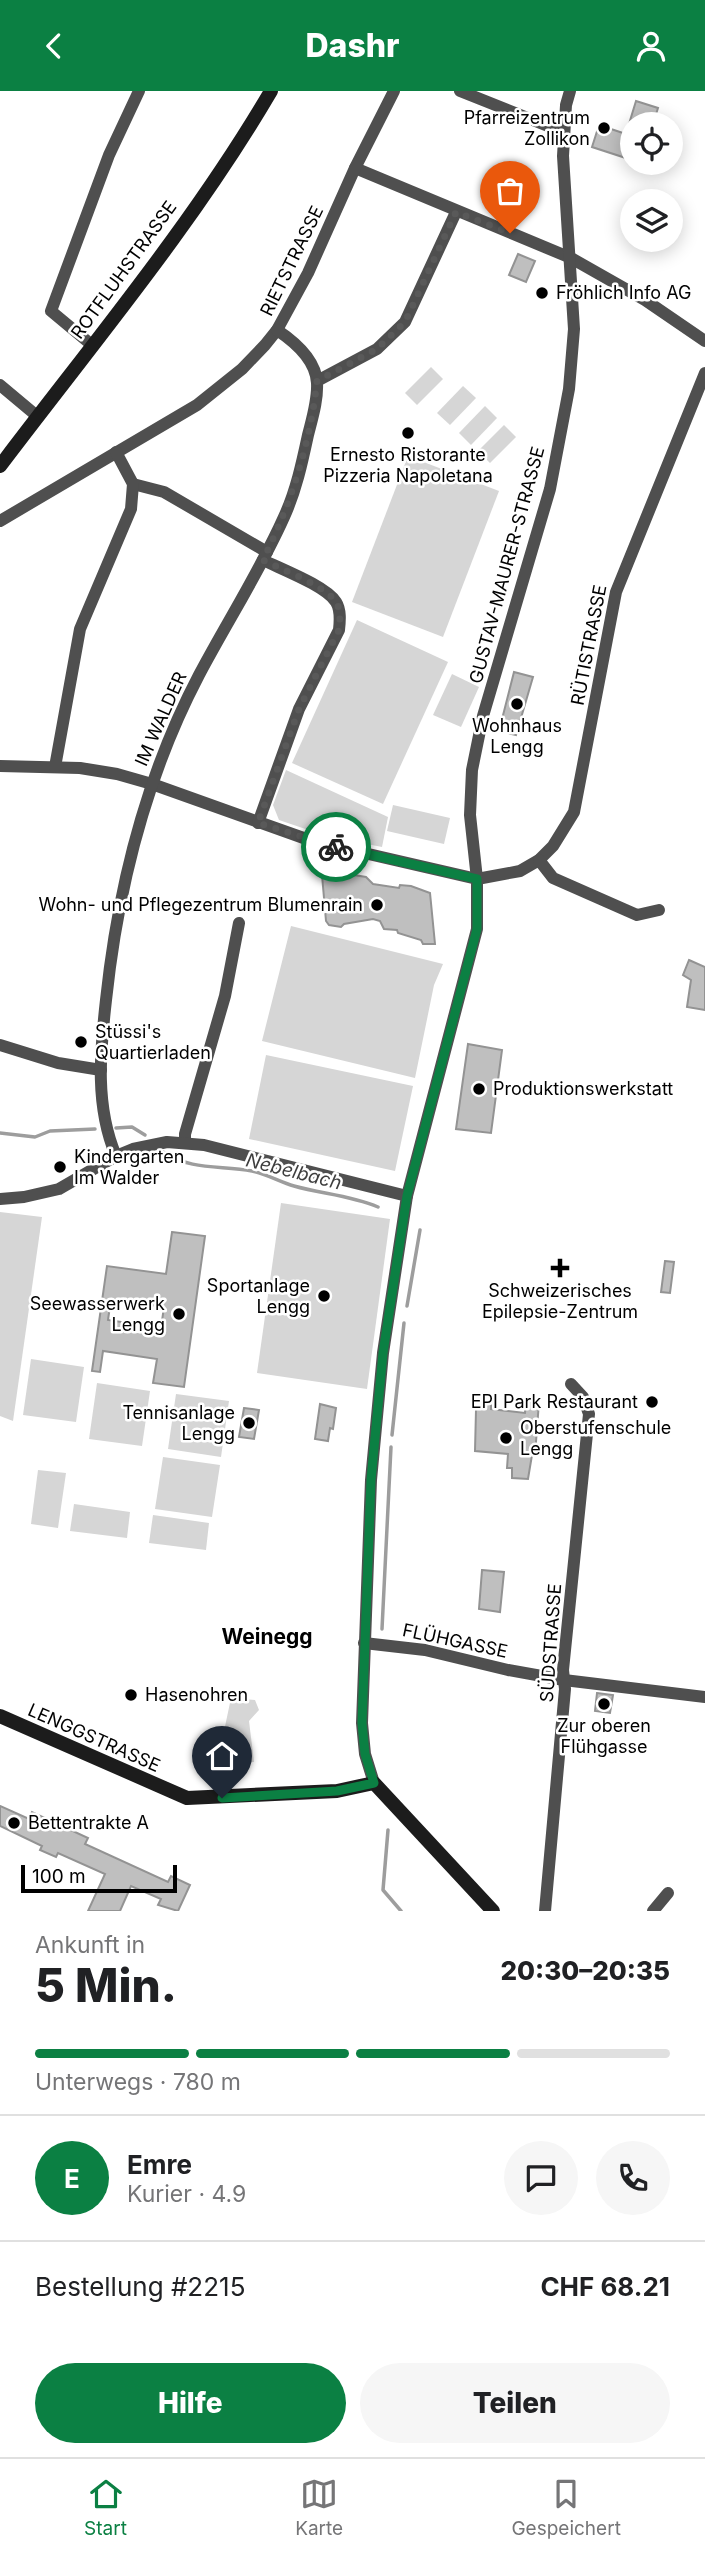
<!DOCTYPE html>
<html lang="de">
<head>
<meta charset="utf-8">
<style>
  body { margin:0; font-family:Inter,sans-serif; background:#f6f6f6; color:#202124; height:100vh; display:flex; flex-direction:column; font-size:26px; white-space:nowrap }
  * { box-sizing:border-box; margin:0 }
  p { font-size:23px; color:#757577 }
  .icon { flex:none; width:38px; height:38px; fill:none; stroke:currentColor; stroke-width:2; stroke-linecap:round; stroke-linejoin:round }
  .map { position:relative; height:1820px; overflow:hidden }
  .sheet { display:flex; flex-direction:column; background:#fff; flex:1 }
  .sheet>* { flex:none }
  .tools { position:absolute; left:620px; top:21px; display:grid; gap:14px }
  .tools a { display:grid; place-items:center; width:63px; height:63px; border-radius:50%; background:#fff; box-shadow:0 4px 18px #0003; font-size:35px }
  .scale { position:absolute; left:21px; bottom:18px; width:156px; box-sizing:border-box; padding-left:7px; border:4px solid #000; border-top:0; font-size:19px; line-height:24px; white-space:nowrap; color:#000; -webkit-text-stroke:5px #fff; paint-order:stroke }
  .pin { position:absolute; display:grid; place-items:center; width:60px; height:60px; color:#fff; margin:-72px -30px; border-radius:50% 50% 50% 0; rotate:-45deg; box-shadow:0 0 7px #0007 }
  .pin .icon { rotate:45deg }
  .courier { position:absolute; display:grid; place-items:center; width:70px; height:70px; margin:-35px; border:5px solid #0b8043; border-radius:50%; background:#fff; color:#222; box-shadow:0 2px 9px #0007 }
  .head em { font-style:normal; font-weight:800 }
  .head div { display:flex; flex-direction:column-reverse }
  .head { display:flex; align-items:center; justify-content:space-between; height:119px; padding:0 35px }
  h1 { font-size:46px; font-weight:800; line-height:52px }
  .bar { display:grid; grid-template-columns:repeat(4,1fr); gap:10px 7px; align-content:center; height:84px; padding:0 35px }
  .bar i { height:9px; border-radius:5px; background:#e0e0e0 }
  .bar .active { background:#0b8043 }
  .bar p { grid-column:span 4 }
  .line { display:flex; align-items:center; gap:18px; padding:0 35px; border-top:2px solid #e0e0e0 }
  .line div { flex:1 }
  .round { display:grid; place-items:center; flex:none; width:74px; height:74px; border-radius:37px; background:#f6f6f6 }
  .button { display:flex; gap:14px; margin-top:auto; padding:14px 35px }
  .button a { flex:1; height:80px; border-radius:42px; background:#0b8043; color:#fff; font-size:28px; font-weight:800; line-height:80px; text-align:center }
  .button a+a { background:#f6f6f6; color:#202124 }
  header { display:flex; justify-content:space-between; align-items:center; height:91px; padding:0 35px; background:#0b8043; color:#fff; font-size:32px; font-weight:800 }
  .tabs { display:flex; justify-content:space-around; align-items:center; height:98px; border-top:2px solid #e0e0e0; background:#fff; font-size:19px; color:#757577 }
  .tabs a { display:grid; justify-items:center; gap:4px }
  .tabs .active { color:#0b8043 }
  .map>svg:first-child { display:block }
  .green { fill:#d6d6d6 }
  .lines { fill:none; stroke-linecap:round; stroke-linejoin:round }
  .stream { stroke:#9d9d9d; stroke-width:3.5 }
  .building { fill:#bfbfbf; stroke:#939393; stroke-width:2; fill-rule:evenodd }
  .street { stroke:#4f4f4f; stroke-width:12 }
  .secondary { stroke:#1c1c1c; stroke-width:14 }
  .done { stroke:#595959; stroke-width:7; stroke-dasharray:0 12.6 }
  .route { stroke:#0b8043; stroke-width:9 }
  .poi-dot { fill:#000; stroke:#fff; stroke-width:2.5 }
  .labels { text-anchor:middle; stroke-width:5; stroke-linejoin:round; paint-order:stroke }
  .poi-label { font-size:18px; fill:#000; stroke:#fff; text-anchor:start }
  .street-label { font-size:18px; fill:#000; stroke:#fff }
  .water-label { font-size:19px; font-style:italic; fill:#3e3e3e; stroke:#fff }
  .quarter-label { font-size:21px; font-weight:bold; fill:#000; stroke:#fff }
</style>
</head>
<body>
<header><svg class="icon" aria-label="back" viewBox="0 0 24 24"><path d="M15 5l-7 7 7 7"/></svg>Dashr<svg class="icon" aria-label="person" viewBox="0 0 24 24"><circle cx="12" cy="8" r="4"/><path d="M4 21q1-7 8-7t8 7"/></svg></header>
<div class="map">
<svg width="705" height="1820" viewBox="0 0 705 1820">
  <rect width="100%" height="100%" fill="#fff"/>
  <!-- green -->
  <g class="green">
    <polygon points="431,276 443,288 417,314 405,302"/>
    <polygon points="463,295 476,307 450,334 437,322"/>
    <polygon points="485,315 497,327 471,354 459,342"/>
    <polygon points="504,334 516,346 490,372 478,360"/>
    <polygon points="408,365 499,400 443,546 352,511"/>
    <polygon points="357,529 448,571 383,713 292,672"/>
    <polygon points="452,583 479,596 461,636 433,624"/>
    <polygon points="286,679 388,726 382,756 326,745 279,729 273,714"/>
    <polygon points="393,714 450,727 444,753 387,740"/>
    <polygon points="291,835 443,873 434,894 415,987 262,950"/>
    <polygon points="266,964 413,995 395,1080 249,1048"/>
    <polygon points="281,1112 390,1128 367,1298 257,1282"/>
    <polygon points="0,1121 42,1126 13,1330 0,1325"/>
    <polygon points="31,1268 84,1276 76,1331 23,1324"/>
    <polygon points="97,1292 150,1300 142,1355 89,1348"/>
    <polygon points="176,1303 229,1310 221,1366 168,1358"/>
    <polygon points="163,1366 220,1374 212,1426 155,1418"/>
    <polygon points="38,1379 66,1382 58,1437 31,1433"/>
    <polygon points="74,1413 130,1421 127,1447 70,1440"/>
    <polygon points="153,1424 209,1432 206,1459 149,1452"/>
    <polygon points="231,1607 255,1609 259,1619 249,1630 254,1671 228,1672 223,1645"/>
  </g>
  <g class="lines">
    <!-- stream -->
    <g class="stream">
      <polyline points="116,1037 132,1036 145,1044"/>
      <polyline points="0,1042 35,1046 50,1040 95,1038"/>
      <path d="M163,1061C192,1080 221,1074 252,1080C267,1083 280,1091 294,1095C322,1103 350,1104 378,1116"/>
      <polyline points="407,1215 420,1139"/>
      <polyline points="392,1344 404,1232"/>
      <polyline points="382,1538 391,1356"/>
      <polyline points="388,1739 383,1799 401,1820"/>
    </g>
  </g>
  <!-- building -->
  <g class="building">
    <polygon points="636,10 658,17 653,33 629,33"/>
    <polygon points="599,34 632,45 632,69 592,56"/>
    <polygon points="518,163 535,170 526,191 509,184"/>
    <polygon points="514,581 533,586 516,644 499,640"/>
    <polygon points="328,773 353,780 354,784 366,786 373,793 399,797 400,794 411,795 430,802 435,853 423,853 421,849 398,842 397,839 384,838 380,830 373,828 344,833 341,836 329,834 326,830 322,784 323,776"/>
    <polygon points="689,869 705,876 705,919 687,916 691,889 683,884"/>
    <polygon points="468,953 502,959 491,1042 456,1038"/>
    <path d="M172,1141L205,1145L184,1296L153,1292L157,1268L103,1260L100,1281L92,1280L107,1175L166,1183ZM111,1208L164,1216L161,1237L108,1229Z"/>
    <polygon points="665,1170 674,1171 670,1202 661,1201"/>
    <polygon points="491,1308 491,1318 525,1322 526,1310 539,1311 535,1364 532,1364 528,1388 512,1387 512,1377 507,1377 508,1363 475,1360 476,1319"/>
    <polygon points="320,1313 336,1317 333,1338 330,1337 328,1350 315,1348"/>
    <polygon points="244,1317 259,1319 254,1348 239,1346"/>
    <polygon points="482,1479 504,1481 500,1521 479,1518"/>
    <polygon points="597,1602 613,1604 610,1622 595,1620"/>
    <polygon points="0,1715 29,1728 32,1721 88,1747 85,1753 168,1791 171,1785 190,1794 178,1820 158,1814 161,1808 131,1795 120,1820 88,1820 105,1783 58,1762 56,1766 40,1759 42,1755 0,1735"/>
  </g>
  <g class="lines">
    <!-- street -->
    <g class="street">
      <polyline points="460,0 563,41"/>
      <polyline points="355,77 571,167 645,209 705,250"/>
      <polyline points="93,255 51,220 109,64 139,0"/>
      <polyline points="317,290 377,258 405,231 456,121"/>
      <polyline points="0,294 37,325"/>
      <polyline points="133,393 164,401 267,461"/>
      <polyline points="0,430 197,314 242,278 265,254 277,239 308,182 355,77 394,0"/>
      <polyline points="0,675 80,677 117,683 152,693 312,750 477,788 520,780 539,769 553,755 574,721 616,501 705,282"/>
      <polyline points="55,676 80,538 131,418 133,393 116,361"/>
      <path d="M258,732L299,618L339,539C340,530 341,519 336,511C326,495 281,478 263,469"/>
      <polyline points="539,769 553,787 637,824 659,819"/>
      <polyline points="0,954 58,972 101,979"/>
      <polyline points="185,1051 185,1043 225,905 239,832"/>
      <path d="M116,1065C95,1015 100,962 106,909C118,796 146,685 199,584C227,531 260,480 284,426C296,400 302,372 308,344C312,328 318,309 317,292C316,269 295,251 277,239"/>
      <polyline points="0,1108 24,1106 59,1098 116,1065 133,1058 167,1051 204,1054 407,1105"/>
      <polyline points="364,1552 425,1559 508,1579 564,1589 705,1606"/>
      <polyline points="374,1692 365,1663 362,1632 371,1389 383,1262 407,1105 477,838 477,788 470,724 472,679 483,625 550,398 569,298 574,238 563,65 566,14 570,0"/>
      <polyline points="545,1820 565,1598 563,1579 589,1323 583,1306 571,1293"/>
      <polyline points="653,1820 668,1802"/>
    </g>
    <!-- secondary -->
    <g class="secondary">
      <path d="M0,375C93,252 193,133 271,0"/>
      <polyline points="0,1625 187,1707 337,1700 374,1692 493,1820"/>
    </g>
  </g>
  <g class="lines">
    <!-- done -->
    <path class="done" d="M336,756L258,732L299,618L339,539C340,530 341,519 336,511C325,495 281,478 263,469C291,412 310,354 317,290L377,258L405,231L456,121L510,142"/>
    <!-- route -->
    <polyline class="route" points="222,1707 337,1700 374,1692 365,1663 362,1632 371,1389 383,1262 407,1105 477,838 477,788 336,756"/>
  </g>
  <!-- markers -->
  <g class="poi-dot">
    <circle cx="604" cy="37" r="7"/>
    <circle cx="542" cy="202" r="7"/>
    <circle cx="408" cy="342" r="7"/>
    <circle cx="517" cy="613" r="7"/>
    <circle cx="377" cy="814" r="7"/>
    <circle cx="81" cy="951" r="7"/>
    <circle cx="479" cy="998" r="7"/>
    <circle cx="60" cy="1076" r="7"/>
    <path d="M556.5 1166.5h7v7h7v7h-7v7h-7v-7h-7v-7h7z"/>
    <circle cx="324" cy="1205" r="7"/>
    <circle cx="179" cy="1223" r="7"/>
    <circle cx="652" cy="1311" r="7"/>
    <circle cx="249" cy="1332" r="7"/>
    <circle cx="506" cy="1347" r="7"/>
    <circle cx="131" cy="1604" r="7"/>
    <circle cx="604" cy="1613" r="7"/>
    <circle cx="14" cy="1732" r="7"/>
  </g>
  <g class="labels">
    <!-- poi labels -->
    <g class="poi-label">
      <text x="590" y="33" text-anchor="end">Pfarreizentrum<tspan x="590" dy="21">Zollikon</tspan></text>
      <text x="556" y="208">Fröhlich Info AG</text>
      <text x="408" y="370" text-anchor="middle">Ernesto Ristorante<tspan x="408" dy="21">Pizzeria Napoletana</tspan></text>
      <text x="517" y="641" text-anchor="middle">Wohnhaus<tspan x="517" dy="21">Lengg</tspan></text>
      <text x="363" y="820" text-anchor="end">Wohn- und Pflegezentrum Blumenrain</text>
      <text x="95" y="947">Stüssi's<tspan x="95" dy="21">Quartierladen</tspan></text>
      <text x="493" y="1004">Produktionswerkstatt</text>
      <text x="74" y="1072">Kindergarten<tspan x="74" dy="21">Im Walder</tspan></text>
      <text x="310" y="1201" text-anchor="end">Sportanlage<tspan x="310" dy="21">Lengg</tspan></text>
      <text x="560" y="1206" text-anchor="middle">Schweizerisches<tspan x="560" dy="21">Epilepsie-Zentrum</tspan></text>
      <text x="165" y="1219" text-anchor="end">Seewasserwerk<tspan x="165" dy="21">Lengg</tspan></text>
      <text x="638" y="1317" text-anchor="end">EPI Park Restaurant</text>
      <text x="235" y="1328" text-anchor="end">Tennisanlage<tspan x="235" dy="21">Lengg</tspan></text>
      <text x="520" y="1343">Oberstufenschule<tspan x="520" dy="21">Lengg</tspan></text>
      <text x="145" y="1610">Hasenohren</text>
      <text x="604" y="1641" text-anchor="middle">Zur oberen<tspan x="604" dy="21">Flühgasse</tspan></text>
      <text x="28" y="1738">Bettentrakte A</text>
    </g>
    <!-- street labels -->
    <g class="street-label">
      <text transform="translate(292 170) rotate(-64)" y="6">RIETSTRASSE</text>
      <text transform="translate(124 179) rotate(-54)" y="6">ROTFLUHSTRASSE</text>
      <text transform="translate(507 474) rotate(-75)" y="6">GUSTAV-MAURER-STRASSE</text>
      <text transform="translate(589 554) rotate(-79)" y="6">RÜTISTRASSE</text>
      <text transform="translate(161 628) rotate(-66)" y="6">IM WALDER</text>
      <text transform="translate(455 1550) rotate(12)" y="6">FLÜHGASSE</text>
      <text transform="translate(551 1552) rotate(-86)" y="6">SÜDSTRASSE</text>
      <text transform="translate(94 1647) rotate(24)" y="6">LENGGSTRASSE</text>
    </g>
    <!-- water labels -->
    <g class="water-label">
      <text transform="translate(294 1080) rotate(14)" y="7">Nebelbach</text>
    </g>
    <!-- quarter labels -->
    <g class="quarter-label">
      <text x="267" y="1553">Weinegg</text>
    </g>
  </g>
</svg>
<div class="tools">
<a><svg class="icon" aria-label="locate" viewBox="0 0 24 24"><circle cx="12" cy="12" r="6"/><path d="M12 2v4M12 18v4M2 12h4M18 12h4"/></svg></a>
<a><svg class="icon" aria-label="layers" viewBox="0 0 24 24"><path d="M12 4l9 5-9 5-9-5zM3 14l9 5 9-5"/></svg></a>
</div>
<div class="scale">100 m</div>
<div class="pin" style="left:510px;top:142px;background:#ea580c"><svg class="icon" aria-label="bag" viewBox="0 0 24 24"><path d="M5 8h14l-1 12H6zM9 8a3 3 0 0 1 6 0"/></svg></div>
<div class="pin" style="left:222px;top:1707px;background:#1f2937"><svg class="icon" aria-label="home" viewBox="0 0 24 24"><path d="M3 11l9-7 9 7M6 9v11h12V9"/></svg></div>
<div class="courier" style="left:336px;top:756px"><svg class="icon" aria-label="bike" viewBox="0 0 24 24"><circle cx="6" cy="16" r="4"/><circle cx="18" cy="16" r="4"/><path d="M6 16l4-8h5l3 8M10 8l3 8H6M13 5h3"/></svg></div>
</div>
<section class="sheet">
<div class="head"><div><h1>5 Min.</h1><p>Ankunft in</p></div><em>20:30–20:35</em></div>
<div class="bar"><i class="active"></i><i class="active"></i><i class="active"></i><i></i><p>Unterwegs · 780 m</p></div>
<div class="line" style="height:126px"><b class="round" style="background:#0b8043;color:#fff">E</b><div><b>Emre</b><p>Kurier · 4.9</p></div><a class="round"><svg class="icon" aria-label="chat" viewBox="0 0 24 24"><path d="M4 5h16v11H9l-5 4z"/></svg></a><a class="round"><svg class="icon" aria-label="phone" viewBox="0 0 24 24"><path d="M5 4h4l2 5-3 2q2 4 5 5l2-3 5 2v4C11 20 4 13 5 4z"/></svg></a></div>
<div class="line" style="height:91px"><div>Bestellung #2215</div><b>CHF 68.21</b></div>
<div class="button"><a>Hilfe</a><a>Teilen</a></div>
</section>
<nav class="tabs">
<a class="active"><svg class="icon" aria-label="home" viewBox="0 0 24 24"><path d="M3 11l9-7 9 7M6 9v11h12V9"/></svg>Start</a>
<a><svg class="icon" aria-label="map" viewBox="0 0 24 24"><path d="M3 6l6-2 6 2 6-2v14l-6 2-6-2-6 2zM9 4v14M15 6v14"/></svg>Karte</a>
<a><svg class="icon" aria-label="saved" viewBox="0 0 24 24"><path d="M7 4h10v16l-5-4-5 4z"/></svg>Gespeichert</a>
</nav>
</body>
</html>
